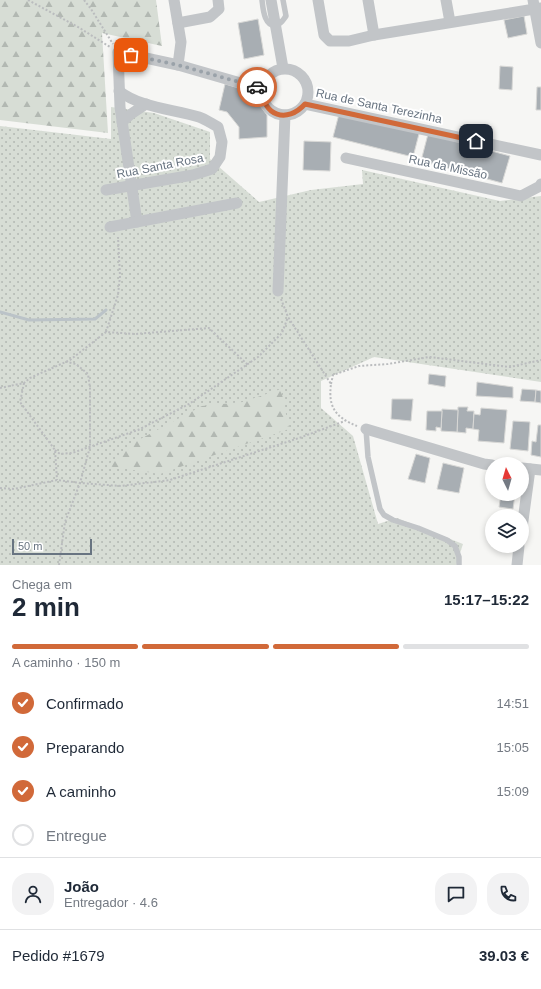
<!DOCTYPE html>
<html lang="pt">
<head>
<meta charset="utf-8">
<style>
  body { margin:0; font-family:Helvetica,sans-serif; background:#f2f2f3; color:#1f2937; height:100vh; display:flex; flex-direction:column; font-size:15px; white-space:nowrap }
  * { box-sizing:border-box; margin:0 }
  p { font-size:13px; color:#747a83 }
  .icon { flex:none; width:22px; height:22px; fill:none; stroke:currentColor; stroke-width:2; stroke-linecap:round; stroke-linejoin:round }
  .map { position:relative; height:565px; overflow:hidden }
  .side { display:flex; flex-direction:column; background:#fff; flex:1 }
  .side>* { flex:none }
  .needle { width:26px; rotate:355deg }
  .tools { position:absolute; left:485px; top:457px; display:grid; gap:8px }
  .tools a { display:grid; place-items:center; width:44px; height:44px; border-radius:50%; background:#fff; box-shadow:0 2px 6px #0003; font-size:20px }
  .scale { position:absolute; left:12px; bottom:10px; width:80px; box-sizing:border-box; padding-left:4px; border:2px solid #687481; border-top:0; font-size:11px; line-height:14px; white-space:nowrap; color:#687481; -webkit-text-stroke:3px #fff; paint-order:stroke }
  .pin { position:absolute; display:grid; place-items:center; width:34px; height:34px; color:#fff; margin:-17px; border-radius:8px; box-shadow:0 2px 6px #0006 }
  .courier { position:absolute; display:grid; place-items:center; width:40px; height:40px; margin:-20px; border:3px solid #d16939; border-radius:50%; background:#fff; color:#222; box-shadow:0 1px 5px #0007 }
  .headline em { font-style:normal; font-weight:600 }
  .headline div { display:flex; flex-direction:column-reverse }
  .headline { display:flex; align-items:center; justify-content:space-between; height:68px; padding:0 12px }
  h1 { font-size:26px; font-weight:600; line-height:30px }
  .bar { display:grid; grid-template-columns:repeat(4,1fr); gap:6px 4px; align-content:center; height:48px; padding:0 12px }
  .bar i { height:5px; border-radius:3px; background:#e0e1e3 }
  .bar .active { background:#d16939 }
  .bar p { grid-column:span 4 }
  .line { display:flex; align-items:center; gap:10px; padding:0 12px; border-top:1px solid #e0e1e3 }
  .line div { flex:1 }
  .round { display:grid; place-items:center; flex:none; width:42px; height:42px; border-radius:16px; background:#f2f2f3 }
  ol { padding:0 12px; list-style:none }
  li { display:flex; align-items:center; gap:12px; height:44px }
  li p { margin-inline-start:auto }
  li .icon { padding:4px; border-radius:50%; background:#d16939; color:#fff; stroke-width:4 }
  li:last-child { color:#747a83 }
  li i { width:22px; height:22px; border:2px solid #e0e1e3; border-radius:50% }
  .map>svg:first-child { display:block }
  .grass { fill:url(#grass-dots) }
  .forest { fill:url(#forest-firs) }
  .lines { fill:none; stroke-linecap:round; stroke-linejoin:round }
  .stream { stroke:#bbc3c8; stroke-width:3 }
  .building { fill:#a8aeb3; stroke:#d8d8d6 }
  .path { stroke:#babcbe; stroke-width:2; stroke-dasharray:2 2; stroke-linecap:butt }
  .lane { stroke:#c2c5c8; stroke-width:5.5 }
  .street { stroke:#c2c5c8; stroke-width:11 }
  .done { stroke:#9aa2a9; stroke-width:4; stroke-dasharray:0 7.2 }
  .route { stroke:#d16939; stroke-width:5 }
  .labels { text-anchor:middle; stroke-width:4; stroke-linejoin:round; paint-order:stroke }
  .street-label { font-size:12px; fill:#687481; stroke:#fff }
</style>
</head>
<body>
<div class="map">
<svg width="541" height="565" viewBox="0 0 541 565">
  <defs>
    <pattern id="grass-dots" width="8" height="8" patternUnits="userSpaceOnUse"><rect width="8" height="8" fill="#d7ddd5"/><path d="M2 2h.1M6 6h.1" fill="none" stroke="#b2b8b2" stroke-width="1.8" stroke-linecap="round"/></pattern>
    <pattern id="forest-firs" width="22" height="20" patternUnits="userSpaceOnUse"><rect width="22" height="20" fill="#d7ddd5"/><path d="M5 1l3.5 6h-7zM16 11l3.5 6h-7z" fill="#b2b8b2"/></pattern>
  </defs>
  <rect width="100%" height="100%" fill="#f6f6f4"/>
  <!-- grass -->
  <polygon class="grass" points="111,107 154,113 210,132 210,159 259,202 311,190 363,184 362,170 500,201 541,196 541,382 374,357 321,381 321,408 353,436 378,524 397,518 463,544 456,565 0,565 0,126 111,139"/>
  <!-- forest -->
  <g class="forest">
    <polygon points="0,0 156,0 162,46 102,33 108,133 0,120"/>
    <polygon points="281,389 289,429 160,474 107,466 131,444 202,406 243,402"/>
  </g>
  <g class="lines">
    <!-- stream -->
    <polyline class="stream" points="0,312 29,320 95,319 106,310"/>
  </g>
  <!-- building -->
  <g class="building">
    <polygon points="524,16 527,34 508,38 504,20"/>
    <polygon points="258,19 264,55 244,59 238,23"/>
    <polygon points="500,66 513,67 512,90 499,89"/>
    <polygon points="225,84 249,91 267,115 267,137 239,139 239,127 227,112 219,110"/>
    <polygon points="537,87 541,87 541,110 536,110"/>
    <polygon points="340,110 420,130 413,157 333,137"/>
    <polygon points="428,134 510,156 502,183 421,161"/>
    <polygon points="304,141 331,142 330,171 303,170"/>
    <polygon points="429,374 446,376 445,387 428,384"/>
    <polygon points="477,382 513,387 513,398 476,396"/>
    <polygon points="522,389 536,390 535,402 520,401"/>
    <polygon points="536,390 541,391 541,403 535,402"/>
    <polygon points="392,399 413,399 411,421 391,419"/>
    <polygon points="458,407 468,407 467,411 474,411 473,429 466,428 466,433 457,432"/>
    <polygon points="481,408 507,410 504,443 478,441 479,430 473,429 474,414 480,415"/>
    <polygon points="442,409 458,410 457,432 441,431"/>
    <polygon points="427,411 442,411 441,428 436,427 436,431 426,430"/>
    <polygon points="513,421 530,422 528,451 510,449"/>
    <polygon points="538,425 541,425 541,457 531,455 532,441 536,442"/>
    <polygon points="416,454 430,458 425,483 408,479"/>
    <polygon points="443,463 464,468 459,493 437,489"/>
    <polygon points="501,494 515,494 513,509 499,507"/>
  </g>
  <g class="lines">
    <!-- path -->
    <g class="path">
      <polyline points="28,0 78,27 110,47"/>
      <polyline points="84,0 91,9 113,44"/>
      <path d="M281,299L288,317L331,384C328,407 335,417 357,426"/>
      <polyline points="106,332 118,295 120,276 118,237"/>
      <polyline points="24,383 20,402 55,450 57,480"/>
      <polyline points="331,384 333,375 359,366 388,364 429,357 510,367 541,360"/>
      <polyline points="0,388 24,383 30,378 70,360 106,332 135,334 209,328 248,365"/>
      <polyline points="55,450 60,454 72,453 138,430 189,404 258,357 282,333 288,317"/>
      <polyline points="0,488 14,489 57,480 80,483 121,486 170,480 299,438 345,421"/>
      <polyline points="59,565 65,522 80,483 90,447 90,388 88,374 76,364 67,362"/>
    </g>
    <!-- lane -->
    <g class="lane">
      <path d="M262,0C263,8 264,28 277,25C282,23 283,20 286,16L283,0"/>
      <polyline points="366,429 368,457 380,509 384,515 393,520 418,528 447,540 455,546 459,557 459,565"/>
    </g>
    <!-- street -->
    <g class="street">
      <polyline points="174,0 181,42 178,65"/>
      <polyline points="271,0 283,68"/>
      <polyline points="318,0 324,35 330,41 349,41 374,35 541,8"/>
      <polyline points="368,0 374,35"/>
      <polyline points="446,0 450,22"/>
      <polyline points="533,0 541,43"/>
      <polyline points="178,23 210,17 219,9 218,0"/>
      <circle cx="285" cy="92" r="23"/>
      <polyline points="305,104 541,155"/>
      <polyline points="122,122 131,114 146,104"/>
      <polyline points="346,158 521,196 540,186 541,184"/>
      <path d="M106,190L193,175L212,169L220,157L222,142L218,127C212,124 205,119 199,117C173,109 141,108 119,91"/>
      <polyline points="137,222 120,107 118,52 178,65 261,89"/>
      <polyline points="110,227 237,203"/>
      <polyline points="278,291 285,115"/>
      <polyline points="366,429 484,464 492,465"/>
      <polyline points="522,468 541,470"/>
      <polyline points="522,528 530,469"/>
      <polyline points="517,565 519,546"/>
    </g>
  </g>
  <g class="lines">
    <!-- done -->
    <polyline class="done" points="131,55 178,65 257,87"/>
    <!-- route -->
    <path class="route" d="M257,87L262,89C263,116 287,124 305,104L476,141"/>
  </g>
  <g class="labels">
    <!-- street labels -->
    <g class="street-label">
      <text transform="translate(379 106) rotate(12)" y="4">Rua de Santa Terezinha</text>
      <text transform="translate(160 166) rotate(-11)" y="4">Rua Santa Rosa</text>
      <text transform="translate(448 167) rotate(12)" y="4">Rua da Missão</text>
    </g>
  </g>
</svg>
<div class="tools">
<a><svg class="needle" viewBox="-14 -14 28 28"><path d="M0-13l5 13h-10z" fill="#e53935"/><path d="M0 13l5-13h-10z" fill="#747a83"/></svg></a>
<a><svg class="icon" aria-label="layers" viewBox="0 0 24 24"><path d="M12 4l9 5-9 5-9-5zM3 14l9 5 9-5"/></svg></a>
</div>
<div class="scale">50 m</div>
<div class="pin" style="left:131px;top:55px;background:#ea580c"><svg class="icon" aria-label="bag" viewBox="0 0 24 24"><path d="M5 8h14l-1 12H6zM9 8a3 3 0 0 1 6 0"/></svg></div>
<div class="pin" style="left:476px;top:141px;background:#1f2937"><svg class="icon" aria-label="home" viewBox="0 0 24 24"><path d="M3 11l9-7 9 7M6 9v11h12V9"/></svg></div>
<div class="courier" style="left:257px;top:87px"><svg class="icon" aria-label="car" viewBox="0 0 24 24"><path d="M5 17H2v-5l4-1 3-4h7l3 4 3 1v5h-3M9 17h6M6 11h13"/><circle cx="7" cy="17" r="2"/><circle cx="17" cy="17" r="2"/></svg></div>
</div>
<section class="side">
<div class="headline"><div><h1>2 min</h1><p>Chega em</p></div><em>15:17–15:22</em></div>
<div class="bar"><i class="active"></i><i class="active"></i><i class="active"></i><i></i><p>A caminho · 150 m</p></div>
<ol>
<li><svg class="icon" aria-label="check" viewBox="0 0 24 24"><path d="M5 12l5 5 9-10"/></svg>Confirmado<p>14:51</p></li>
<li><svg class="icon" aria-label="check" viewBox="0 0 24 24"><path d="M5 12l5 5 9-10"/></svg>Preparando<p>15:05</p></li>
<li><svg class="icon" aria-label="check" viewBox="0 0 24 24"><path d="M5 12l5 5 9-10"/></svg>A caminho<p>15:09</p></li>
<li><i></i>Entregue</li>
</ol>
<div class="line" style="height:72px"><a class="round"><svg class="icon" aria-label="person" viewBox="0 0 24 24"><circle cx="12" cy="8" r="4"/><path d="M4 21q1-7 8-7t8 7"/></svg></a><div><b>João</b><p>Entregador · 4.6</p></div><a class="round"><svg class="icon" aria-label="chat" viewBox="0 0 24 24"><path d="M4 5h16v11H9l-5 4z"/></svg></a><a class="round"><svg class="icon" aria-label="phone" viewBox="0 0 24 24"><path d="M5 4h4l2 5-3 2q2 4 5 5l2-3 5 2v4C11 20 4 13 5 4z"/></svg></a></div>
<div class="line" style="height:52px"><div>Pedido #1679</div><b>39.03 €</b></div>
</section>
</body>
</html>
